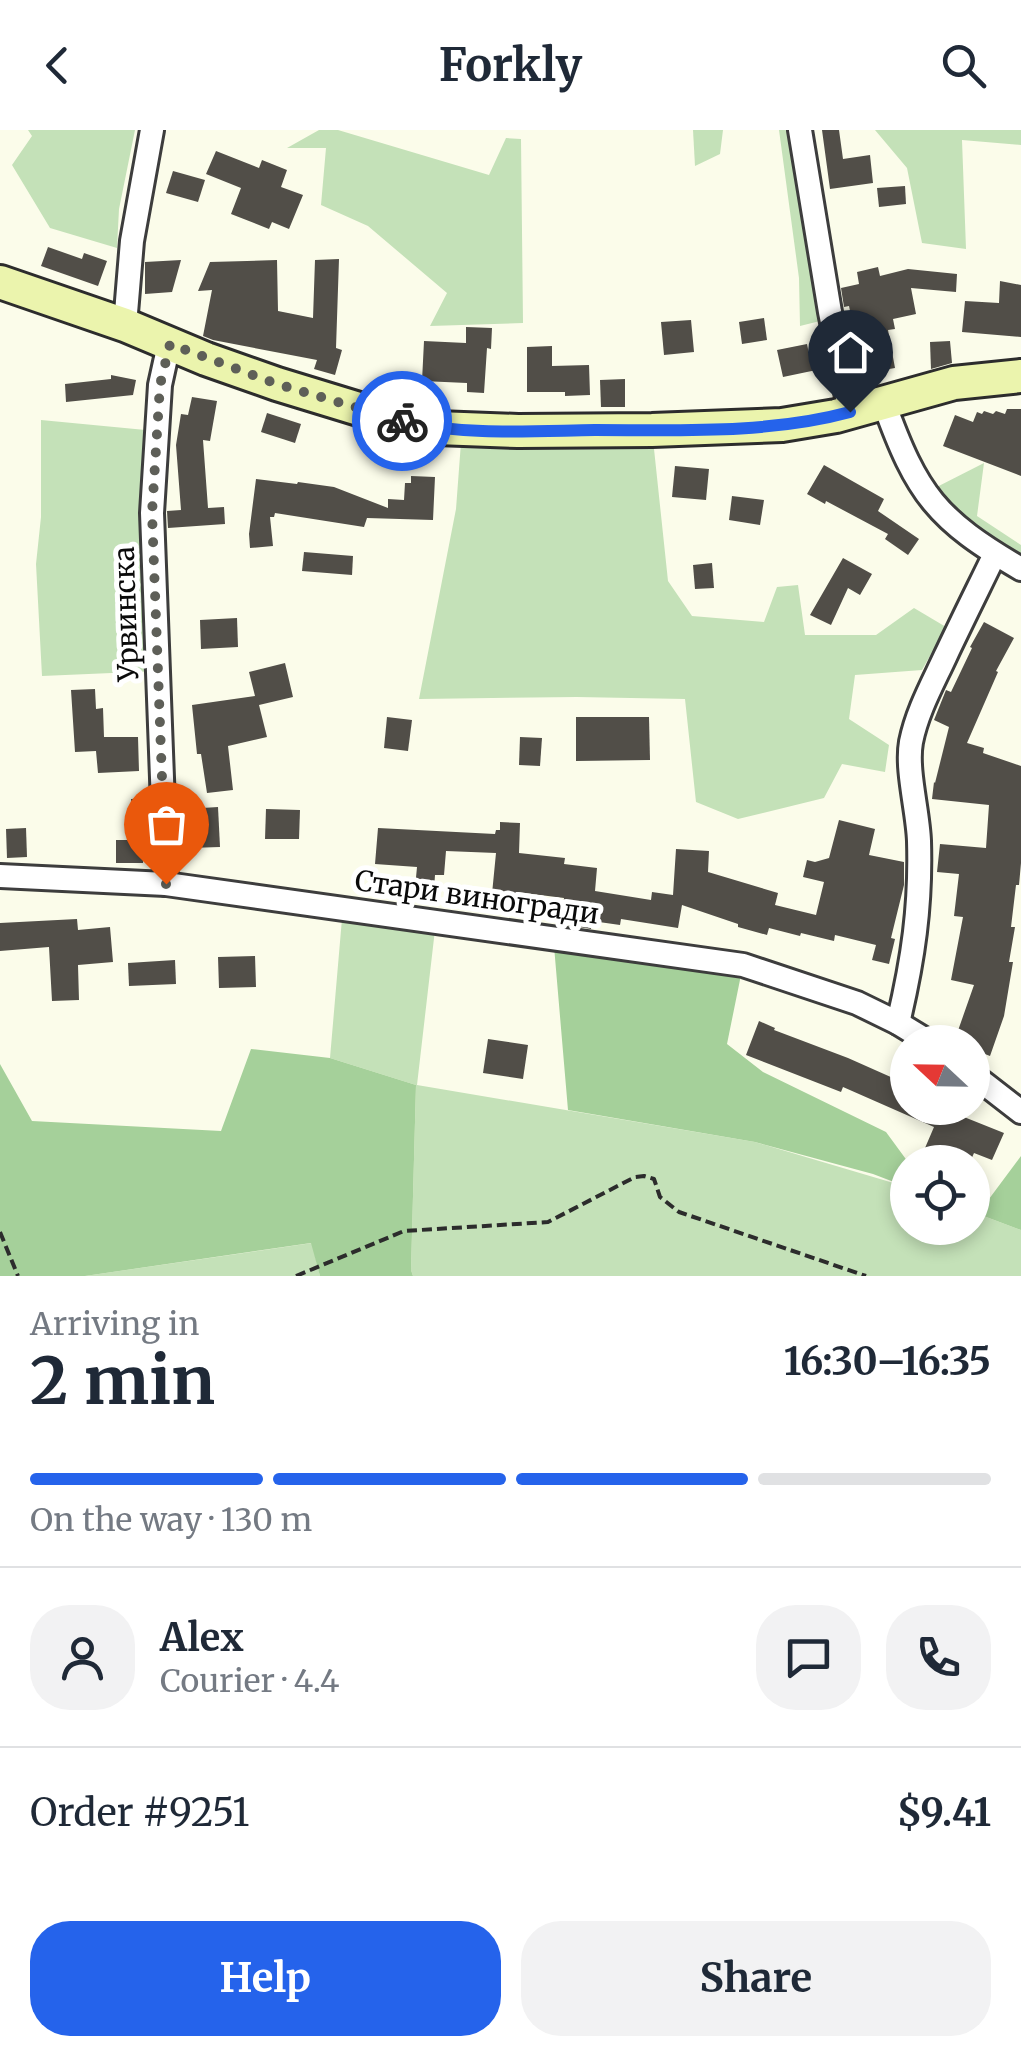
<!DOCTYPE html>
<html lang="en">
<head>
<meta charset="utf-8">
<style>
  body { margin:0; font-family:Merriweather,serif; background:#f2f2f3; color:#1f2937; height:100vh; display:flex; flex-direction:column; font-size:38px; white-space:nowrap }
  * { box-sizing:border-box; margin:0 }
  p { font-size:32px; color:#747a83 }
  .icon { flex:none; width:55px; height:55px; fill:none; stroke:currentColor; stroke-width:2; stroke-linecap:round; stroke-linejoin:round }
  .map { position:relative; height:1146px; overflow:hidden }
  .drawer { display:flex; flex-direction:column; background:#fff; flex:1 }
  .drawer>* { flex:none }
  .needle { width:65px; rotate:292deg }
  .controls { position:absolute; left:890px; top:895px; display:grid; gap:20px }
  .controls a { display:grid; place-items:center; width:100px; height:100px; border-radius:50%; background:#fff; box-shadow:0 5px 15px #0003; font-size:50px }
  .pin { position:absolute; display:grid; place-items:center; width:85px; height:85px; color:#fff; margin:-102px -42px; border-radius:50% 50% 50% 0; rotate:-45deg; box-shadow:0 0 10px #0007 }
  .pin .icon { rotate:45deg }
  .courier { position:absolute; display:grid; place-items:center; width:100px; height:100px; margin:-50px; border:8px solid #2563eb; border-radius:50%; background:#fff; color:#222; box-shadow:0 2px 12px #0007 }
  .overview em { font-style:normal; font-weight:700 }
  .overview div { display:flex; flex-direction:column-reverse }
  .overview { display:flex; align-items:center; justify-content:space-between; height:170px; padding:0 30px }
  h1 { font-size:65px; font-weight:700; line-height:75px }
  .bar { display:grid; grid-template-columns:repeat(4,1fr); gap:15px 10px; align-content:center; height:120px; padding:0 30px }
  .bar i { height:12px; border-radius:8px; background:#e0e1e3 }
  .bar .on { background:#2563eb }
  .bar p { grid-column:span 4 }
  .line { display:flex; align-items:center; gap:25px; padding:0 30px; border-top:2px solid #e0e1e3 }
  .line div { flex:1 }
  .round { display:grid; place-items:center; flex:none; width:105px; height:105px; border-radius:40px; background:#f2f2f3 }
  .action { display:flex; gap:20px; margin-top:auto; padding:20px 30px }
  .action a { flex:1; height:115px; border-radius:40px; background:#2563eb; color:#fff; font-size:40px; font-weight:700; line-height:115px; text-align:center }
  .action a+a { background:#f2f2f3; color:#1f2937 }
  header { display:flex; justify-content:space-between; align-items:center; height:130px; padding:0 30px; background:#fff; font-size:45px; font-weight:700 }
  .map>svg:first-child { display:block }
  .green { fill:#c4e1b8 }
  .forest { fill:#a5d09a }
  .building { fill:#514e48 }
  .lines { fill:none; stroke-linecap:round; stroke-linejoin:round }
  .street-casing { stroke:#3d3d3d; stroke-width:28 }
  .secondary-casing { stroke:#2c2c2c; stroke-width:38 }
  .path { stroke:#2c2c2c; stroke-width:4; stroke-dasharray:10 5; stroke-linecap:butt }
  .street { stroke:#fff; stroke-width:22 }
  .secondary { stroke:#ebf4ad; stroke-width:32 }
  .done { stroke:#5e5f58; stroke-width:10; stroke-dasharray:0 18 }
  .route { stroke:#2563eb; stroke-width:12 }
  .labels { text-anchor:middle; stroke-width:10; stroke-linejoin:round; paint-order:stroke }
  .street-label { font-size:28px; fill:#0a0a0a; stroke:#fff }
</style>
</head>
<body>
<header><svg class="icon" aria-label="back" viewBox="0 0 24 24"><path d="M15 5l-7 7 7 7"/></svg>Forkly<svg class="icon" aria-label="search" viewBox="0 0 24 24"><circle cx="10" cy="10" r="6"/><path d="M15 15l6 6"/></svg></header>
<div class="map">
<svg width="1021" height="1146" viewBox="0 0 1021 1146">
  <rect width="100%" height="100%" fill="#fbfcea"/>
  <!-- green -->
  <g class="green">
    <polygon points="28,0 135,0 119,79 117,118 50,98 12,35 32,6"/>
    <polygon points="319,0 338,0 489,45 506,8 521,9 523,193 430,196 447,163 368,96 321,75 326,18 287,18"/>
    <polygon points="693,0 723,0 720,24 695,36"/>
    <polygon points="779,0 799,0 824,190 800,196 799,148"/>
    <polygon points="875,0 1021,0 1021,15 962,10 966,119 922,113 907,38"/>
    <polygon points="41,290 156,301 158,541 42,546 36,434 41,387"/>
    <polygon points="462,299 652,300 668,451 692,486 764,492 777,457 798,455 805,505 876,505 914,478 946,497 922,540 855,545 849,589 889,615 885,642 842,634 824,668 738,689 696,672 685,569 577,567 419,569 456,379"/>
    <polygon points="984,333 977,386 1021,415 1021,439 925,363"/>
    <polygon points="343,777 436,791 417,955 755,1012 907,1057 908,1098 972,1098 973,1082 1021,1100 1021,1146 413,1146 411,1140 416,955 330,928"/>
    <polygon points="312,1113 320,1146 85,1146"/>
  </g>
  <!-- forest -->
  <g class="forest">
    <polygon points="554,816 743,835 727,914 763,942 886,1002 908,1032 907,1057 873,1044 755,1012 568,980"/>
    <polygon points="251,919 330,928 416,955 411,1140 413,1146 320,1146 311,1113 85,1146 0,1146 0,934 32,991 221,1001"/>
    <polygon points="1021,1026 1021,1100 973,1082 972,1063 989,1069"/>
  </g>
  <!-- building -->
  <g class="building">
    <polygon points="822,0 839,0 843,29 870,25 873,53 830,59"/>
    <polygon points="216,21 259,38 262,30 287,40 281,57 303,65 289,99 272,92 269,99 231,84 241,58 206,44"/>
    <polygon points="173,41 205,50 198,72 166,63"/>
    <polygon points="905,56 906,74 879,77 877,58"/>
    <polygon points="48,117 82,129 84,123 107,131 98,156 41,136"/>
    <polygon points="339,129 336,218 342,220 335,245 314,239 317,230 213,210 203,206 212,160 198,161 210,132 277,130 278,181 313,188 315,130"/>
    <polygon points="181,130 172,162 145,164 145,132"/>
    <polygon points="878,137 880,146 908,139 957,144 956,162 911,158 916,184 893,189 895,199 888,200 895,238 872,242 874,255 861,258 852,215 857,214 849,176 844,177 841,158 859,154 857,142"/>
    <polygon points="1000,151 1021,155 1021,207 962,202 965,171 999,173"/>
    <polygon points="764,188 767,210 742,214 739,192"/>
    <polygon points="691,190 694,222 664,225 661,192"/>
    <polygon points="466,197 492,198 491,219 487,218 484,263 467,262 467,253 422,251 424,211 466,213"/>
    <polygon points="950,211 952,233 931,239 930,212"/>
    <polygon points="807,214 809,224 822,221 826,238 783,247 777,220"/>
    <polygon points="552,216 552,236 589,235 590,265 565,266 565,262 527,262 527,217"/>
    <polygon points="111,245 136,250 133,265 66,272 65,254 111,249"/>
    <polygon points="625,249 625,277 601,277 600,250"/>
    <polygon points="192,267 217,271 210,311 203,310 208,378 224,377 225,394 168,398 167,381 181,380 176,315 181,284 188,285"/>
    <polygon points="1007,279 1021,279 1021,346 943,316 955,285 973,292 977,282 982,284 984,281 993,284 996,281 1005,284"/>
    <polygon points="267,283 301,294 295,313 261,302"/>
    <polygon points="824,335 884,369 878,381 919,409 908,425 885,409 888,404 826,371 825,374 807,364"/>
    <polygon points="675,336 709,339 706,370 672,367"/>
    <polygon points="411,346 435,347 433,390 367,388 364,397 275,383 274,387 270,387 273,416 250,418 249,404 256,349 297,354 298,352 334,357 388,378 388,369 404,370 405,353 411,353"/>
    <polygon points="732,366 764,370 760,395 729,390"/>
    <polygon points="304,422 353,426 352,445 302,441"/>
    <polygon points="843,428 872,444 860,465 848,458 831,495 810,485"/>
    <polygon points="712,433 714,458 695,459 693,435"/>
    <polygon points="237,488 238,517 201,519 200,490"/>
    <polygon points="984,492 1014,508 996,541 998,542 967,613 984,618 983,623 1021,636 1021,733 1019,755 1016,755 1011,797 1015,797 1009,832 1013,832 1004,886 990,926 972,919 972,912 954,912 974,855 951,850 963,787 954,786 959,744 937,742 940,714 986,718 989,675 932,669 934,652 935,653 949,597 934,590 946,560 951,562 972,518 970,517"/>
    <polygon points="285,533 293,567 259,575 267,607 228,616 233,660 207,663 201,624 197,624 192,575 255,566 249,542"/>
    <polygon points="95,559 96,579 103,578 104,607 138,607 139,641 98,643 96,621 75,622 71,560"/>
    <polygon points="387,587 412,590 408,621 384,618"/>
    <polygon points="576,587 649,587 650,630 576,631"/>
    <polygon points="520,607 542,608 540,636 519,635"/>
    <polygon points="148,668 149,690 132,690 131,669"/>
    <polygon points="218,677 220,717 189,718 187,679"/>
    <polygon points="266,679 300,680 299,709 265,709"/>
    <polygon points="839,690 875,699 869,725 904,732 904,755 891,808 895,809 889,834 872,830 876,815 835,805 834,811 801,803 800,806 769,798 767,805 738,797 738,794 682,775 678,798 621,789 620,795 592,791 591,799 561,794 564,768 516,762 515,776 491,774 496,723 446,721 444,745 435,745 434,760 415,758 417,737 375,734 378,698 495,704 496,700 500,700 500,692 520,693 519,723 565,728 564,734 597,738 595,761 651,770 652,762 673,765 676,719 709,721 708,742 778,763 775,775 816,785 824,752 803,747 807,730 815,732 829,728"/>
    <polygon points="26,698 27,727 7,728 6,699"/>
    <polygon points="116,710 144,710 143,733 116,733"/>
    <polygon points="77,789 78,800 110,797 113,832 78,835 79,870 52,871 49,817 0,821 0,793"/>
    <polygon points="255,826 256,857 219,858 218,827"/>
    <polygon points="175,830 176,854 129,856 128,833"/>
    <polygon points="759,891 775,898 774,900 848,928 902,952 898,960 908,964 908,978 968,978 964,987 1004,1003 992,1030 974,1023 970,1032 919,1032 934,997 843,957 841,962 746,925"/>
    <polygon points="488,909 528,915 523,949 483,943"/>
  </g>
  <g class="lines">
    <!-- street casing -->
    <g class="street-casing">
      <g id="street">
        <polyline points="800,0 830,182 850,282"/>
        <polyline points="125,195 132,111 152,0"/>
        <path d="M884,273C917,365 937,390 1021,439"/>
        <polyline points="0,746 166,754 743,835 857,873 898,893 929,912"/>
        <polyline points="166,754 152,383 160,255 169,214"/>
        <path d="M898,893C913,830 921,776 919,711C918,681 906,640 911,612C917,582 932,555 945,527C961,493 978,459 995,424"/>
        <polyline points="972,944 1021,982"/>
      </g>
    </g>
    <!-- secondary casing -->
    <g class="secondary-casing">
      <polyline id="secondary" points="0,152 125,195 206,229 277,254 385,287 437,298 518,301 652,300 782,295 836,286 954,253 1021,246"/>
    </g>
    <!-- path -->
    <g class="path">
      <polyline points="0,1102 18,1146"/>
      <polyline points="296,1146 404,1101 548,1092 635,1047 644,1046 654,1049 660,1067 679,1082 866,1146"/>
    </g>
    <!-- street -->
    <use href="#street" class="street"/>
    <!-- secondary -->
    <use href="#secondary" class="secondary"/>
  </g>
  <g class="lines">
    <!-- done -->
    <polyline class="done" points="166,754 152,383 160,255 170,214 277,254 402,291"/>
    <!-- route -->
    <path class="route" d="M402,291C465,306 532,301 595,300C679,300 769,304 850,282"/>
  </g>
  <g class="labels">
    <!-- street labels -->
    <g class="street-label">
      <text transform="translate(126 484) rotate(-92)" y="10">Урвинска</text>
      <text transform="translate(477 767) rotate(8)" y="10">Стари виногради</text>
    </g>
  </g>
</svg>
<div class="controls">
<a><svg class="needle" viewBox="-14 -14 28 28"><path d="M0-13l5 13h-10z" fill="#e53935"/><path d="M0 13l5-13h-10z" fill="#747a83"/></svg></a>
<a><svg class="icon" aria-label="locate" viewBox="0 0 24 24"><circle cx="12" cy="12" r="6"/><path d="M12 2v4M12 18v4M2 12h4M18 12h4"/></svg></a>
</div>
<div class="pin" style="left:166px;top:754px;background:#ea580c"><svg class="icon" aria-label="bag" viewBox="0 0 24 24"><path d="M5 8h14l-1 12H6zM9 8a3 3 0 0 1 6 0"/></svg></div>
<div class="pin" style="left:850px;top:282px;background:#1f2937"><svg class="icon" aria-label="home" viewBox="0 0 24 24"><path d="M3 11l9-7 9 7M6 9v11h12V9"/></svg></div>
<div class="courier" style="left:402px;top:291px"><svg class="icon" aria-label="bike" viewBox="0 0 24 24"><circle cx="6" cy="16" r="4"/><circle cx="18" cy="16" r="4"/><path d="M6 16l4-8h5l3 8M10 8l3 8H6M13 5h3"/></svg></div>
</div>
<section class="drawer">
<div class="overview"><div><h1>2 min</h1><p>Arriving in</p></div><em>16:30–16:35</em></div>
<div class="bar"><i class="on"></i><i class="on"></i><i class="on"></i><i></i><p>On the way · 130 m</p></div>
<div class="line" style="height:180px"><a class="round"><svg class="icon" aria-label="person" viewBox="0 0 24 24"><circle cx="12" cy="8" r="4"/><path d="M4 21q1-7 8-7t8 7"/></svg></a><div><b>Alex</b><p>Courier · 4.4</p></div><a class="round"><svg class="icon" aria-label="chat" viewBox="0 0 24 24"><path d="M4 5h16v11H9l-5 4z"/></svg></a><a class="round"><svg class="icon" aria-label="phone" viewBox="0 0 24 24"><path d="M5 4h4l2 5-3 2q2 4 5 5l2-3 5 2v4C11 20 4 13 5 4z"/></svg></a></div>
<div class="line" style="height:130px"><div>Order #9251</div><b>$9.41</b></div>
<div class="action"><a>Help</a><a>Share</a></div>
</section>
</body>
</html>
